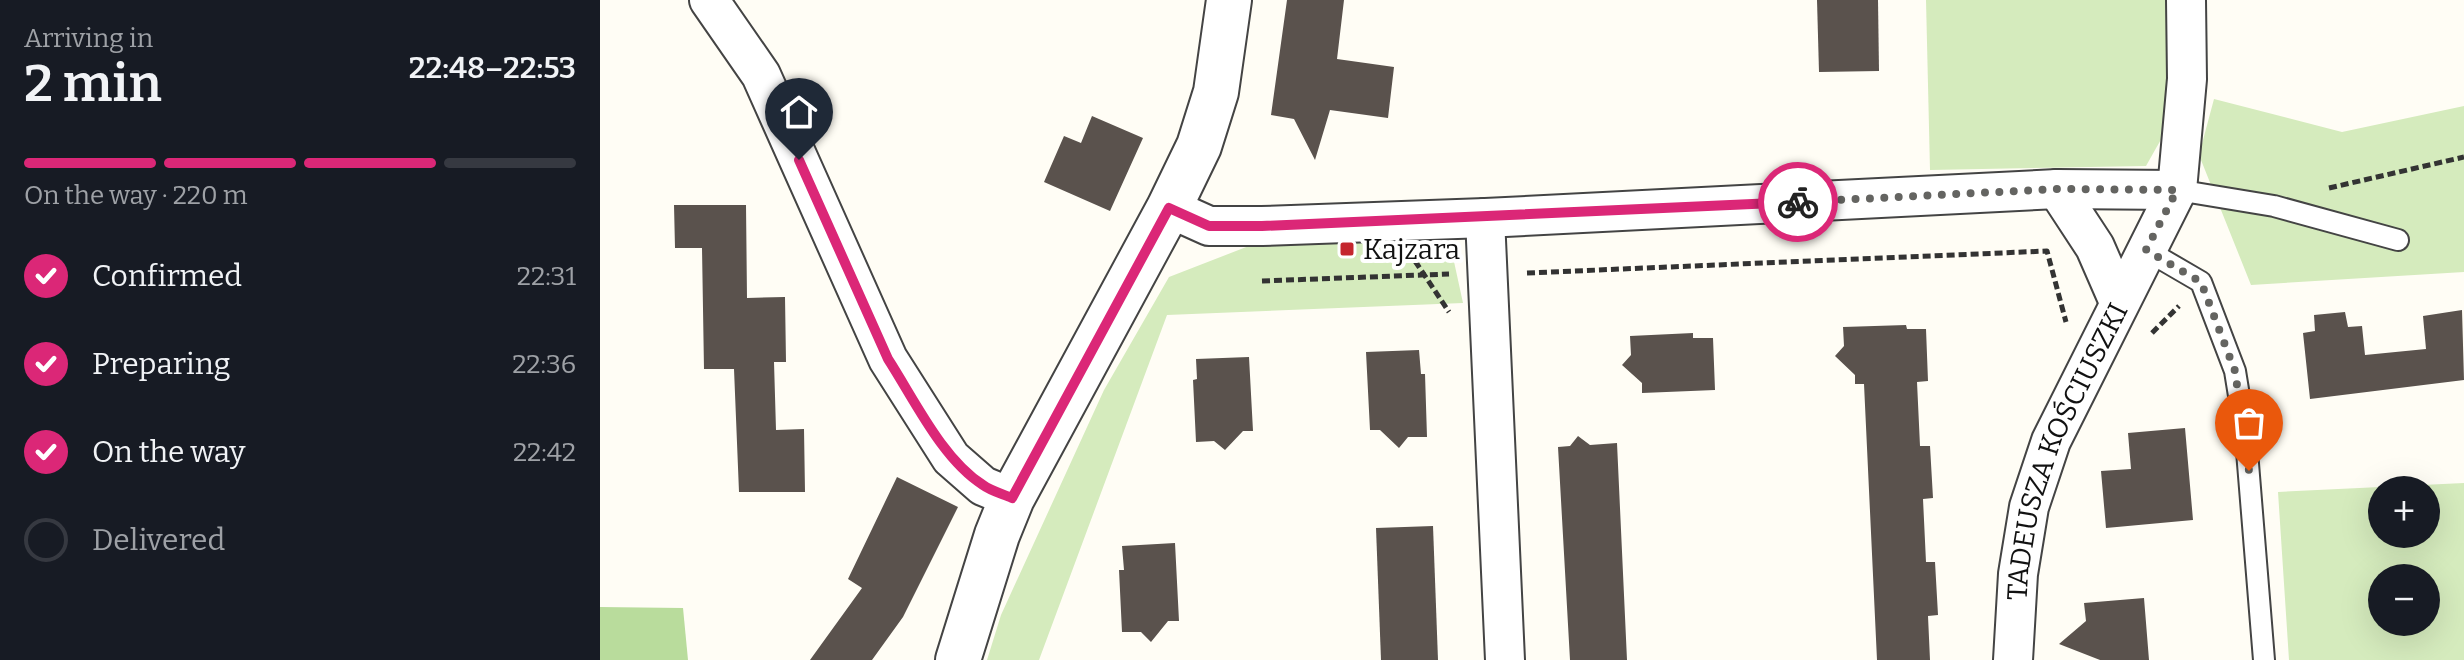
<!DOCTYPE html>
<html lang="en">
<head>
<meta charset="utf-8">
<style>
  body { margin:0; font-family:Bitter,serif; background:#20242c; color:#f1f3f6; height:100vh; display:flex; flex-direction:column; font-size:30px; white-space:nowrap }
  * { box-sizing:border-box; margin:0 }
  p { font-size:26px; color:#9ea1a6 }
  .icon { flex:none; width:44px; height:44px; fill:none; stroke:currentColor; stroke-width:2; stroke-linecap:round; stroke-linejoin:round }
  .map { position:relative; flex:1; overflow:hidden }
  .drawer { display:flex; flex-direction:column; background:#171b24; width:600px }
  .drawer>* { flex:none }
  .tools { position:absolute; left:1768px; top:476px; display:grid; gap:16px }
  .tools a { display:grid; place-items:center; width:72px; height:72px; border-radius:50%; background:#171b24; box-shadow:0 8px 32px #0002; font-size:40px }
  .pin { position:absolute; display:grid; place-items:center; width:68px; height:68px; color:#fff; margin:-82px -34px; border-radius:50% 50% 50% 0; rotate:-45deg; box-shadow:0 0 8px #0007 }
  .pin .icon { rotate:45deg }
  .courier { position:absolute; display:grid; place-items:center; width:80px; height:80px; margin:-40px; border:6px solid #db2777; border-radius:50%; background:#fff; color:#222; box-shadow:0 2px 10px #0007 }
  .head em { font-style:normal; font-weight:600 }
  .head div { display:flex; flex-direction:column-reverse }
  .head { display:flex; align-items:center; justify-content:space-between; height:136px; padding:0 24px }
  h1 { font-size:52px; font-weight:600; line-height:60px }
  .bar { display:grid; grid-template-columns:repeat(4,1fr); gap:12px 8px; align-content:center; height:96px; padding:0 24px }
  .bar i { height:10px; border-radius:6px; background:#363941 }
  .bar .on { background:#db2777 }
  .bar p { grid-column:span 4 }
  ol { padding:0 24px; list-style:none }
  li { display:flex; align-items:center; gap:24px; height:88px }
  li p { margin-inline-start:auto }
  li .icon { padding:8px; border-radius:50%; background:#db2777; color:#fff; stroke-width:4 }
  li:last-child { color:#9ea1a6 }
  li i { width:44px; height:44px; border:4px solid #363941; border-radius:50% }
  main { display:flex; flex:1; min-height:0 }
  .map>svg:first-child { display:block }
  .green { fill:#d5ebbd; fill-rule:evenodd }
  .forest { fill:#b9dc9c }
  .building { fill:#5a524d }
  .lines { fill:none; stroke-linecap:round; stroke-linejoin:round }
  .service-casing { stroke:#444; stroke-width:24 }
  .minor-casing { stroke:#444; stroke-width:42 }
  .tertiary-casing { stroke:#444; stroke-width:48 }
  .path { stroke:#333; stroke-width:5; stroke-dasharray:8 4; stroke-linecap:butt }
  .service { stroke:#fff; stroke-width:20 }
  .minor { stroke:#fff; stroke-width:38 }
  .tertiary { stroke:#fff; stroke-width:44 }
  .done { stroke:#646461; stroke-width:8; stroke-dasharray:0 14.4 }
  .route { stroke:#db2777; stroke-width:10 }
  .poi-dot { fill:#c4262e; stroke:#fff; stroke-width:3 }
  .labels { text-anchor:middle; stroke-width:8; stroke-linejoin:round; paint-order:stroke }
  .poi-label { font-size:28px; fill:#111; stroke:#fff; text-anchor:start }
  .street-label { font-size:28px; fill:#111; stroke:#fff }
</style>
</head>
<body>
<main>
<section class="drawer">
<div class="head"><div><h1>2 min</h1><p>Arriving in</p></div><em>22:48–22:53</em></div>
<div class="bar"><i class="on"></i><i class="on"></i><i class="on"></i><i></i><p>On the way · 220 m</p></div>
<ol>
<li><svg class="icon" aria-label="check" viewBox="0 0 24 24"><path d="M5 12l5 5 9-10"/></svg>Confirmed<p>22:31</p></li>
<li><svg class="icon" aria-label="check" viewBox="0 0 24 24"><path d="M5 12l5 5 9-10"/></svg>Preparing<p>22:36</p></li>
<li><svg class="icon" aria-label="check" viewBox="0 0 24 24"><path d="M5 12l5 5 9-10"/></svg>On the way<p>22:42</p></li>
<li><i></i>Delivered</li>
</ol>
</section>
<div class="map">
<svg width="1864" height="660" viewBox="0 0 1864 660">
  <rect width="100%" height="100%" fill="#fffdf5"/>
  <!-- green -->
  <g class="green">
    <polygon points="1326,0 1572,0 1568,127 1546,166 1330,170"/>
    <polygon points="1614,99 1742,132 1864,106 1864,272 1651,285 1599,155"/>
    <polygon points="830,241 853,257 863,303 567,315 439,660 387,660 401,615 504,390 569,277 654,244"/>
    <path d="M1864,483V660H1689L1678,492ZM1826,490V534H1782V490ZM1826,578V622H1782V578Z"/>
  </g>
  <!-- forest -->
  <polygon class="forest" points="0,607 83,608 88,660 0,660"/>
  <!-- building -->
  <g class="building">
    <polygon points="687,0 744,0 737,59 794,67 788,118 730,110 715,160 694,119 671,115"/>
    <polygon points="1217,0 1278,0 1279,71 1219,72"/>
    <polygon points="492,116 543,138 510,211 444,182 464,136 481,143"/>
    <polygon points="74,205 146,205 147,298 185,297 186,362 174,362 176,430 204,429 205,492 139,492 134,369 104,369 102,248 75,248"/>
    <polygon points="1862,310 1864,380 1710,399 1703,333 1715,331 1714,315 1745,312 1748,327 1762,326 1765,355 1826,349 1823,316"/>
    <polygon points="1306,325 1307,329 1326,329 1328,381 1317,382 1320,446 1330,446 1333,498 1323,499 1326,562 1335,562 1338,615 1328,616 1330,660 1277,660 1264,384 1255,384 1255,375 1235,356 1244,346 1243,327"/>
    <polygon points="1093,333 1093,338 1113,338 1115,390 1042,393 1042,383 1022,365 1031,355 1030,336"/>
    <polygon points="819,350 821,374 825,374 827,437 808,437 799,448 780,430 770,430 766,352"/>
    <polygon points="649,357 653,431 643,431 625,450 614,441 596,442 593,380 597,379 596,359"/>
    <polygon points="1585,428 1593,520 1506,528 1501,471 1531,469 1528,433"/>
    <polygon points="978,436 990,445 1017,443 1027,660 970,660 958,447 970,446"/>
    <polygon points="297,477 358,507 303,617 272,660 210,660 262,588 248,579"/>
    <polygon points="833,526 838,660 781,660 776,528"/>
    <polygon points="575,543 579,621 568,621 551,642 541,632 522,632 519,570 524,570 522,546"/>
    <polygon points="1544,598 1549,660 1500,660 1459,644 1486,621 1484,603"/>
  </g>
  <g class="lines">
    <!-- service casing -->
    <g class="service-casing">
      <g id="service">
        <polyline points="1577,190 1674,206 1798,240"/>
        <polyline points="1546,250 1601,282 1635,371 1646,439 1664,660"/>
      </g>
    </g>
    <!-- minor casing -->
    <g class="minor-casing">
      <g id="minor">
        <polyline points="109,0 161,75 288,359 351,458 383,486 412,498"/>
        <polyline points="1457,189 1495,247 1519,302"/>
        <polyline points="569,208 609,226 662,226 885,218 1457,189 1577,190"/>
        <polyline points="885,218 905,660"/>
        <path id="s1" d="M1413,660L1418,574L1429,507L1451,441L1577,190L1587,79L1586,0"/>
      </g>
    </g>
    <!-- tertiary casing -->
    <g class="tertiary-casing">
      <polyline id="tertiary" points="358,660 397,535 412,498 569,208 599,146 616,92 629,0"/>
    </g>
    <!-- path -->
    <g class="path">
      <polyline points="1729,188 1864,157"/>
      <polyline points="815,261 849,312"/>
      <polyline points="927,273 1447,251 1466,322"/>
      <polyline points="662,281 849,274"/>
      <polyline points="1552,333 1579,306"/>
    </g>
    <!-- service -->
    <use href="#service" class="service"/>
    <!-- minor -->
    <use href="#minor" class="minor"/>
    <!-- tertiary -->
    <use href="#tertiary" class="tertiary"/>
  </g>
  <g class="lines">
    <!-- done -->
    <polyline class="done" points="1198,202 1457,189 1577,190 1546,250 1601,282 1635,371 1649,471"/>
    <!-- route -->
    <path class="route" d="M199,160L288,359C314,399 342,459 383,485C391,491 403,494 412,498L569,208L609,226H662L1198,202"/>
  </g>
  <!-- markers -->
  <rect class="poi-dot" x="739" y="241" width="16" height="16" rx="4"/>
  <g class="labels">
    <!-- poi labels -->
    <g class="poi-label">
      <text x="763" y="259">Kajzara</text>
    </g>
    <!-- street labels -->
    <g class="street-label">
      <text dy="10" stroke="none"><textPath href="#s1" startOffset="218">TADEUSZA KOŚCIUSZKI</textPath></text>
    </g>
  </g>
</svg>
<div class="tools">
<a>+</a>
<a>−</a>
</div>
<div class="pin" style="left:1649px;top:471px;background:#ea580c"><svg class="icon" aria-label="bag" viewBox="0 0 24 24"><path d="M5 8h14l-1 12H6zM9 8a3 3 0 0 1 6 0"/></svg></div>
<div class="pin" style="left:199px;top:160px;background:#1f2937"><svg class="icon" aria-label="home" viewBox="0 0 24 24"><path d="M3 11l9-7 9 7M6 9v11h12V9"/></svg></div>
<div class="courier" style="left:1198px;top:202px"><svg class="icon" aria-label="bike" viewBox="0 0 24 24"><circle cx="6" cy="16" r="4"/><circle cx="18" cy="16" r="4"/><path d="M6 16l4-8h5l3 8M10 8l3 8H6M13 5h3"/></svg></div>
</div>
</main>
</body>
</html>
